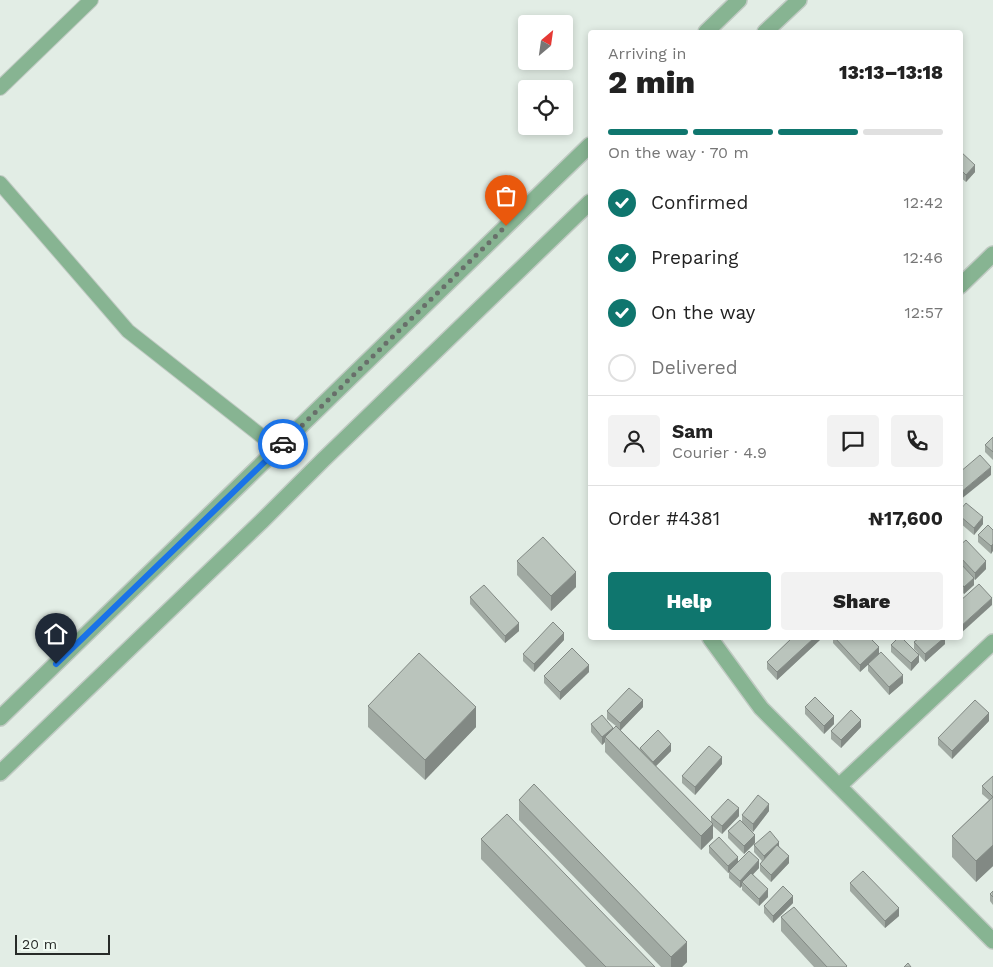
<!DOCTYPE html>
<html lang="en">
<head>
<meta charset="utf-8">
<style>
  body { margin:0; font-family:"Work Sans",sans-serif; background:#f2f2f2; color:#222; height:100vh; display:flex; flex-direction:column; font-size:19px; white-space:nowrap }
  * { box-sizing:border-box; margin:0 }
  p { font-size:16px; color:#767676 }
  .icon { flex:none; width:28px; height:28px; fill:none; stroke:currentColor; stroke-width:2; stroke-linecap:round; stroke-linejoin:round }
  .map { position:relative; flex:1; overflow:hidden }
  .details { position:absolute; left:588px; top:30px; width:375px; height:610px; display:flex; flex-direction:column; background:#fff; border-radius:5px; box-shadow:0 2px 8px #0003 }
  .details>* { flex:none }
  .needle { width:32px; rotate:29deg }
  .controls { position:absolute; left:518px; top:15px; display:grid; gap:10px }
  .controls a { display:grid; place-items:center; width:55px; height:55px; border-radius:5px; background:#fff; box-shadow:0 2px 8px #0003; font-size:25px }
  .scale { position:absolute; left:15px; bottom:12px; width:95px; box-sizing:border-box; padding-left:5px; border:2px solid #272b28; border-top:0; font-size:14px; line-height:18px; white-space:nowrap; color:#272b28; -webkit-text-stroke:4px #f0faf2; paint-order:stroke }
  .pin { position:absolute; display:grid; place-items:center; width:42px; height:42px; color:#fff; margin:-51px -21px; border-radius:50% 50% 50% 0; rotate:-45deg; box-shadow:0 0 5px #0007 }
  .pin .icon { rotate:45deg }
  .courier { position:absolute; display:grid; place-items:center; width:50px; height:50px; margin:-25px; border:4px solid #1a73e8; border-radius:50%; background:#fff; color:#222; box-shadow:0 1px 6px #0007 }
  .headline em { font-style:normal; font-weight:800 }
  .headline div { display:flex; flex-direction:column-reverse }
  .headline { display:flex; align-items:center; justify-content:space-between; height:85px; padding:0 20px }
  h1 { font-size:32px; font-weight:800; line-height:38px }
  .bar { display:grid; grid-template-columns:repeat(4,1fr); gap:8px 5px; align-content:center; height:60px; padding:0 20px }
  .bar i { height:6px; border-radius:4px; background:#e0e0e0 }
  .bar .active { background:#0f766e }
  .bar p { grid-column:span 4 }
  .line { display:flex; align-items:center; gap:12px; padding:0 20px; border-top:1px solid #e0e0e0 }
  .line div { flex:1 }
  .round { display:grid; place-items:center; flex:none; width:52px; height:52px; border-radius:5px; background:#f2f2f2 }
  ol { padding:0 20px; list-style:none }
  li { display:flex; align-items:center; gap:15px; height:55px }
  li p { margin-inline-start:auto }
  li .icon { padding:5px; border-radius:50%; background:#0f766e; color:#fff; stroke-width:4 }
  li:last-child { color:#767676 }
  li i { width:28px; height:28px; border:2px solid #e0e0e0; border-radius:50% }
  .cta { display:flex; gap:10px; margin-top:auto; padding:10px 20px }
  .cta a { flex:1; height:58px; border-radius:5px; background:#0f766e; color:#fff; font-size:20px; font-weight:800; line-height:58px; text-align:center }
  .cta a+a { background:#f2f2f2; color:#222 }
  .map>svg:first-child { display:block }
  .lines { fill:none; stroke-linecap:round; stroke-linejoin:round }
  .service-casing { stroke:#c0cac3; stroke-width:16 }
  .minor-casing { stroke:#c0cac3; stroke-width:18 }
  .tertiary-casing { stroke:#c0cac3; stroke-width:18 }
  .service { stroke:#87b492; stroke-width:14 }
  .minor { stroke:#87b492; stroke-width:15 }
  .tertiary { stroke:#87b492; stroke-width:15 }
  .wall { fill:#a0a9a2 }
  .shaded-wall { fill:#828984 }
  .building { fill:#bac4bc; stroke:#828984 }
  .done { stroke:#686f6a; stroke-width:5; stroke-dasharray:0 9 }
  .route { stroke:#1a73e8; stroke-width:6 }
</style>
</head>
<body>
<div class="map">
<svg width="993" height="967" viewBox="0 0 993 967">
  <rect width="100%" height="100%" fill="#e2ede5"/>
  <g class="lines">
    <!-- service casing -->
    <g class="service-casing">
      <g id="service">
        <polyline points="0,88 91,0"/>
        <polyline points="0,183 128,331 278,449"/>
      </g>
    </g>
    <!-- minor casing -->
    <g class="minor-casing">
      <g id="minor">
        <polyline points="960,286 993,254"/>
        <polyline points="710,638 761,708 993,941"/>
        <polyline points="839,786 993,642"/>
      </g>
    </g>
    <!-- tertiary casing -->
    <g class="tertiary-casing">
      <g id="tertiary">
        <polyline points="706,32 739,0"/>
        <polyline points="765,32 799,0"/>
        <polyline points="0,718 590,145"/>
        <polyline points="0,773 262,521 323,460 590,202"/>
      </g>
    </g>
    <!-- service -->
    <use href="#service" class="service"/>
    <!-- minor -->
    <use href="#minor" class="minor"/>
    <!-- tertiary -->
    <use href="#tertiary" class="tertiary"/>
  </g>
  <!-- wall -->
  <g class="wall">
    <polygon points="960,151 975,172 966,182 960,177"/>
    <polygon points="993,437 993,460 985,452 985,445"/>
    <polygon points="960,510 983,524 974,535 960,523"/>
    <polygon points="993,530 991,554 978,542 978,535"/>
    <polygon points="960,545 986,569 975,580 974,579 974,585 964,594 960,590"/>
    <polygon points="517,561 576,587 551,611 517,575"/>
    <polygon points="470,597 519,631 505,643 470,604"/>
    <polygon points="792,638 822,638 777,680 767,669 767,662"/>
    <polygon points="833,638 870,638 879,655 903,683 889,695 868,671 868,664 860,672 833,643"/>
    <polygon points="945,638 945,644 925,662 919,655 919,662 911,671 891,652 891,645 918,653 914,649 914,642"/>
    <polygon points="564,640 534,672 523,661 523,654"/>
    <polygon points="589,672 560,700 544,683 544,676"/>
    <polygon points="368,706 476,727 425,780 368,727"/>
    <polygon points="643,707 620,730 640,749 671,751 656,766 711,822 711,817 739,816 722,834 713,826 713,838 701,850 605,752 605,742 602,745 591,732 591,724 613,729 616,726 607,719 607,711"/>
    <polygon points="805,707 834,724 824,734 805,714"/>
    <polygon points="989,721 952,759 938,745 938,738"/>
    <polygon points="861,727 841,748 831,739 831,731"/>
    <polygon points="722,764 695,795 682,783 682,776"/>
    <polygon points="993,776 993,866 976,882 952,857 952,836 989,800 982,794 982,786"/>
    <polygon points="519,800 687,962 682,967 661,967 519,820"/>
    <polygon points="769,811 753,832 744,824 755,843 744,854 728,838 728,831 742,822 742,815"/>
    <polygon points="481,839 655,967 586,967 481,859"/>
    <polygon points="754,845 779,846 789,863 771,882 760,871 760,864 762,861 754,852"/>
    <polygon points="709,846 738,862 759,868 753,874 768,897 759,906 742,890 742,886 740,888 729,878 729,873 728,873 709,853"/>
    <polygon points="850,883 899,916 885,928 850,891"/>
    <polygon points="993,891 993,905 990,901 990,894"/>
    <polygon points="793,903 773,923 764,913 764,906"/>
    <polygon points="781,917 847,967 814,967 781,931"/>
  </g>
  <!-- shaded-wall -->
  <g class="shaded-wall">
    <polygon points="975,165 975,172 966,182 966,175"/>
    <polygon points="991,467 991,475 960,500 960,493"/>
    <polygon points="983,517 983,524 974,535 974,528"/>
    <polygon points="993,544 993,551 991,554 991,546"/>
    <polygon points="986,561 986,569 975,580 975,573"/>
    <polygon points="576,572 576,587 551,611 551,596"/>
    <polygon points="974,578 974,585 964,594 964,587"/>
    <polygon points="992,598 992,605 960,634 960,627"/>
    <polygon points="519,623 519,631 505,643 505,636"/>
    <polygon points="564,633 564,640 534,672 534,664"/>
    <polygon points="814,638 822,638 777,680 777,672"/>
    <polygon points="944,638 945,638 945,644 925,662 925,654"/>
    <polygon points="879,647 879,655 860,672 860,665"/>
    <polygon points="919,655 919,662 911,671 911,663"/>
    <polygon points="589,665 589,672 560,700 560,692"/>
    <polygon points="903,675 903,683 889,695 889,687"/>
    <polygon points="643,700 643,707 620,731 620,723"/>
    <polygon points="476,707 476,727 425,780 425,760"/>
    <polygon points="989,713 989,721 952,759 952,751"/>
    <polygon points="834,716 834,724 824,734 824,726"/>
    <polygon points="861,720 861,727 841,748 841,740"/>
    <polygon points="613,728 613,735 605,737 605,742 602,745 602,737"/>
    <polygon points="671,744 671,751 653,769 653,762"/>
    <polygon points="722,757 722,764 695,795 695,787"/>
    <polygon points="769,804 769,811 753,832 753,824"/>
    <polygon points="739,808 739,816 722,834 722,826"/>
    <polygon points="713,824 713,838 701,850 701,836"/>
    <polygon points="755,835 755,843 744,854 744,846"/>
    <polygon points="779,842 779,849 764,863 764,856"/>
    <polygon points="993,845 993,866 976,882 976,861"/>
    <polygon points="789,856 789,863 771,882 771,875"/>
    <polygon points="738,857 738,864 729,871 728,873 728,866"/>
    <polygon points="759,860 759,868 744,884 742,882 742,886 740,888 740,881"/>
    <polygon points="768,889 768,897 759,906 759,899"/>
    <polygon points="793,896 793,903 773,923 773,916"/>
    <polygon points="899,908 899,916 885,928 885,921"/>
    <polygon points="687,942 687,962 682,967 671,967 671,957"/>
  </g>
  <!-- building -->
  <g class="building">
    <polygon points="960,151 975,165 966,175 960,169"/>
    <polygon points="993,437 993,452 985,445"/>
    <polygon points="980,455 991,467 960,493 960,472"/>
    <polygon points="966,503 983,517 974,528 960,516 960,510"/>
    <polygon points="988,525 993,530 993,544 991,546 978,535"/>
    <polygon points="543,537 576,572 551,596 517,561"/>
    <polygon points="966,540 986,561 975,573 960,557 960,545"/>
    <polygon points="960,563 974,578 964,587 960,582"/>
    <polygon points="979,584 992,598 960,627 960,601"/>
    <polygon points="484,585 519,623 505,636 470,597"/>
    <polygon points="553,622 564,633 534,664 523,654"/>
    <polygon points="792,638 814,638 777,672 767,662"/>
    <polygon points="835,638 870,638 879,647 860,665"/>
    <polygon points="898,638 902,638 919,655 911,663 891,645"/>
    <polygon points="919,638 944,638 925,654 914,642"/>
    <polygon points="572,648 589,665 560,692 544,676"/>
    <polygon points="881,652 903,675 889,687 868,664"/>
    <polygon points="419,653 476,707 425,760 368,706"/>
    <polygon points="629,688 643,700 620,723 607,711"/>
    <polygon points="815,697 834,716 824,726 805,707"/>
    <polygon points="975,700 989,713 952,751 938,738"/>
    <polygon points="851,710 861,720 841,740 831,731"/>
    <polygon points="602,715 613,728 602,737 591,724"/>
    <polygon points="616,726 713,824 701,836 605,737"/>
    <polygon points="658,730 671,744 653,762 640,748"/>
    <polygon points="709,746 722,757 695,787 682,776"/>
    <polygon points="993,776 993,797 982,786"/>
    <polygon points="534,784 687,942 671,957 519,800"/>
    <polygon points="758,795 769,804 753,824 742,815"/>
    <polygon points="993,797 993,845 976,861 952,836"/>
    <polygon points="728,799 739,808 722,826 711,817"/>
    <polygon points="507,814 655,967 606,967 481,839"/>
    <polygon points="740,820 755,835 744,846 728,831"/>
    <polygon points="770,831 779,842 764,856 754,845"/>
    <polygon points="719,837 738,857 728,866 709,846"/>
    <polygon points="777,845 789,856 771,875 760,864"/>
    <polygon points="749,851 759,860 740,881 729,871"/>
    <polygon points="863,871 899,908 885,921 850,883"/>
    <polygon points="751,873 768,889 759,899 742,882"/>
    <polygon points="783,886 793,896 773,916 764,906"/>
    <polygon points="993,891 993,897 990,894"/>
    <polygon points="794,907 847,966 846,967 827,967 781,917"/>
    <polygon points="908,963 911,967 904,967"/>
  </g>
  <g class="lines">
    <!-- done -->
    <polyline class="done" points="283,444 506,226"/>
    <!-- route -->
    <polyline class="route" points="56,664 283,444"/>
  </g>
</svg>
<div class="controls">
<a><svg class="needle" viewBox="-14 -14 28 28"><path d="M0-13l5 13h-10z" fill="#e53935"/><path d="M0 13l5-13h-10z" fill="#767676"/></svg></a>
<a><svg class="icon" aria-label="locate" viewBox="0 0 24 24"><circle cx="12" cy="12" r="6"/><path d="M12 2v4M12 18v4M2 12h4M18 12h4"/></svg></a>
</div>
<div class="scale">20 m</div>
<div class="pin" style="left:506px;top:226px;background:#ea580c"><svg class="icon" aria-label="bag" viewBox="0 0 24 24"><path d="M5 8h14l-1 12H6zM9 8a3 3 0 0 1 6 0"/></svg></div>
<div class="pin" style="left:56px;top:664px;background:#1f2937"><svg class="icon" aria-label="home" viewBox="0 0 24 24"><path d="M3 11l9-7 9 7M6 9v11h12V9"/></svg></div>
<div class="courier" style="left:283px;top:444px"><svg class="icon" aria-label="car" viewBox="0 0 24 24"><path d="M5 17H2v-5l4-1 3-4h7l3 4 3 1v5h-3M9 17h6M6 11h13"/><circle cx="7" cy="17" r="2"/><circle cx="17" cy="17" r="2"/></svg></div>
<section class="details">
<div class="headline"><div><h1>2 min</h1><p>Arriving in</p></div><em>13:13–13:18</em></div>
<div class="bar"><i class="active"></i><i class="active"></i><i class="active"></i><i></i><p>On the way · 70 m</p></div>
<ol>
<li><svg class="icon" aria-label="check" viewBox="0 0 24 24"><path d="M5 12l5 5 9-10"/></svg>Confirmed<p>12:42</p></li>
<li><svg class="icon" aria-label="check" viewBox="0 0 24 24"><path d="M5 12l5 5 9-10"/></svg>Preparing<p>12:46</p></li>
<li><svg class="icon" aria-label="check" viewBox="0 0 24 24"><path d="M5 12l5 5 9-10"/></svg>On the way<p>12:57</p></li>
<li><i></i>Delivered</li>
</ol>
<div class="line" style="height:90px"><a class="round"><svg class="icon" aria-label="person" viewBox="0 0 24 24"><circle cx="12" cy="8" r="4"/><path d="M4 21q1-7 8-7t8 7"/></svg></a><div><b>Sam</b><p>Courier · 4.9</p></div><a class="round"><svg class="icon" aria-label="chat" viewBox="0 0 24 24"><path d="M4 5h16v11H9l-5 4z"/></svg></a><a class="round"><svg class="icon" aria-label="phone" viewBox="0 0 24 24"><path d="M5 4h4l2 5-3 2q2 4 5 5l2-3 5 2v4C11 20 4 13 5 4z"/></svg></a></div>
<div class="line" style="height:65px"><div>Order #4381</div><b>₦17,600</b></div>
<div class="cta"><a>Help</a><a>Share</a></div>
</section>
</div>
</body>
</html>
